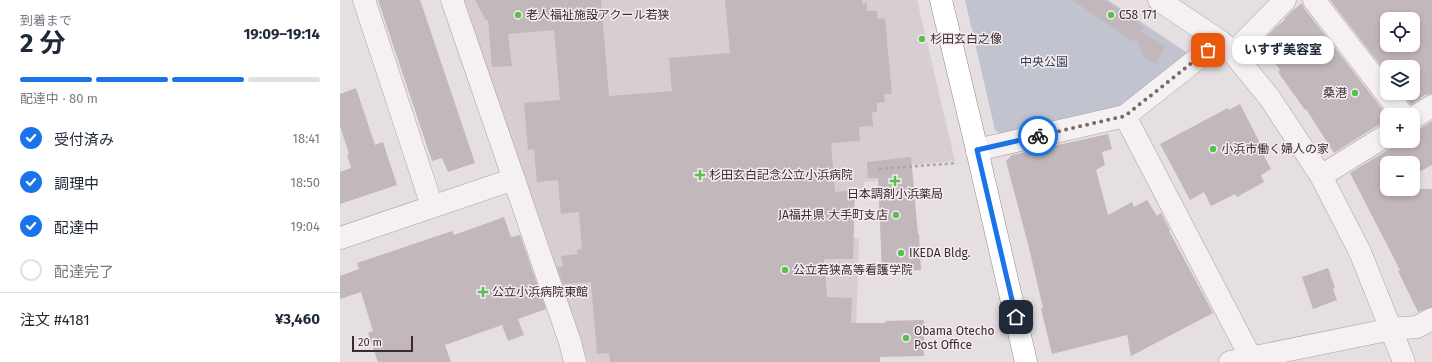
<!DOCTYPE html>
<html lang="ja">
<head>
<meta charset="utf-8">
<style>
  body { margin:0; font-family:"Fira Sans","Noto Sans JP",sans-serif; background:#f6f6f7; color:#1f2937; height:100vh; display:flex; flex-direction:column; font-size:15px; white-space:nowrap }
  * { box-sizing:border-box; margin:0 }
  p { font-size:13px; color:#747a83 }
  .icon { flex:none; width:22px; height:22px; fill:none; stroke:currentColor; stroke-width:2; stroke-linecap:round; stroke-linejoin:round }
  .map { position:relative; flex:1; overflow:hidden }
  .panel { display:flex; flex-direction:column; background:#fff; width:340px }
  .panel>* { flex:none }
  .buttons { position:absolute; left:1040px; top:12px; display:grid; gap:8px }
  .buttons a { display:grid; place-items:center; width:40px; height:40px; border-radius:8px; background:#fff; box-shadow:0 2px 6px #0003; font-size:20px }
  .scale { position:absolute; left:12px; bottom:10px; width:61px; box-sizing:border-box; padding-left:4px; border:2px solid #3c2a2f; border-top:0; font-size:11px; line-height:14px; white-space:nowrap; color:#3c2a2f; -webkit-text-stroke:3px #f4eef0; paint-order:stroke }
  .pin { position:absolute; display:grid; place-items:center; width:34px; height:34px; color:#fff; margin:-17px; border-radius:8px; box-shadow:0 2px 6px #0006 }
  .courier { position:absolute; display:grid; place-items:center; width:40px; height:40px; margin:-20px; border:3px solid #1a73e8; border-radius:50%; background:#fff; color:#222; box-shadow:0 1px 5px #0007 }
  .bubble { position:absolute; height:28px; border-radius:12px; background:#fff; box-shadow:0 2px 6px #0003; font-size:13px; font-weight:700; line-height:28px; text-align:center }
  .head em { font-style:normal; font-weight:700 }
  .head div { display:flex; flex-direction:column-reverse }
  .head { display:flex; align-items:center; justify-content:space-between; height:68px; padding:0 20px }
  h1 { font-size:26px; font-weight:700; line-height:30px }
  .bar { display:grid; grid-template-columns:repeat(4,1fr); gap:6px 4px; align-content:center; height:48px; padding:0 20px }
  .bar i { height:5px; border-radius:3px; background:#e0e1e3 }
  .bar .current { background:#1a73e8 }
  .bar p { grid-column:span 4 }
  .line { display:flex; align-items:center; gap:10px; padding:0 20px; border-top:1px solid #e0e1e3 }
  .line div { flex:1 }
  ol { padding:0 20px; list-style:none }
  li { display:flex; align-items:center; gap:12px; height:44px }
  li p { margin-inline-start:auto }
  li .icon { padding:4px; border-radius:50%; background:#1a73e8; color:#fff; stroke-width:4 }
  li:last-child { color:#747a83 }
  li i { width:22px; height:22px; border:2px solid #e0e1e3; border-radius:50% }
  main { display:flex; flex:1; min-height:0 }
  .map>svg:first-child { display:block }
  .built { fill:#d8cdd0 }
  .green { fill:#c1c4cf }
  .building { fill:#c2b7ba; fill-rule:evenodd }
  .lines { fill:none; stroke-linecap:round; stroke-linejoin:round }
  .minor-casing { stroke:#a99ea1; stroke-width:23 }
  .highway-casing { stroke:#9b888e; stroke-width:23 }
  .path { stroke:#afa5a8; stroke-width:2.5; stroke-dasharray:3 3; stroke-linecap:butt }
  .minor { stroke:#f5f1f2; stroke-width:22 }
  .highway { stroke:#fff; stroke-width:22 }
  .done { stroke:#78696d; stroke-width:4; stroke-dasharray:0 7.2 }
  .route { stroke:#1a73e8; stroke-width:5 }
  .poi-dot { fill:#5bbe51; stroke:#f4eef0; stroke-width:1.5 }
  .labels { text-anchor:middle; stroke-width:3; stroke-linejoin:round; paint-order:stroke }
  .poi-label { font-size:12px; fill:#3c2a2f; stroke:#f4eef0; text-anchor:start }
  .park-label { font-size:12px; fill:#383c56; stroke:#f4eef0 }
</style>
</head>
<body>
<main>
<section class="panel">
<div class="head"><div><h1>2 分</h1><p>到着まで</p></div><em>19:09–19:14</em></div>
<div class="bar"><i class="current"></i><i class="current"></i><i class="current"></i><i></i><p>配達中 · 80 m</p></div>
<ol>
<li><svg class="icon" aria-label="check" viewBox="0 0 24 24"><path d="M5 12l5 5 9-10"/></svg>受付済み<p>18:41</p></li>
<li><svg class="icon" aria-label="check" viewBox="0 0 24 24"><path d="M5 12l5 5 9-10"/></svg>調理中<p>18:50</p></li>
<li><svg class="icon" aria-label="check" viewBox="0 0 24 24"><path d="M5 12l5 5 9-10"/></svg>配達中<p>19:04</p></li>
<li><i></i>配達完了</li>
</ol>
<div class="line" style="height:52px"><div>注文 #4181</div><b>¥3,460</b></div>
</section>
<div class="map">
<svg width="1092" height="362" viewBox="0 0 1092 362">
  <rect width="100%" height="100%" fill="#e6dfe1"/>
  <!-- built -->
  <polygon class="built" points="122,0 577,0 615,161 537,168 537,181 524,182 524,197 502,199 500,238 519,238 515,362 248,362 238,337"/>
  <!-- green -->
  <polygon class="green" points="625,0 768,0 849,54 786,104 772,110 664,136 655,130"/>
  <!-- building -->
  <g class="building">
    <polygon points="38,0 80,0 135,163 108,172 102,158 92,161"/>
    <polygon points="135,0 261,0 269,96 332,91 329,58 390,53 385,0 522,0 523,4 527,3 527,11 537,11 538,19 545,18 552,94 544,94 545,102 537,103 537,112 532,112 533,126 519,127 520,141 491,143 495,192 515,190 513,259 484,259 487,297 512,298 511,323 545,323 545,321 584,320 584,356 540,357 540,362 270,362 269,353 257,354 251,282 223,284 217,267 223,267 221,256 238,254 237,250 242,249 239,212 221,214 218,180 197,182 194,149 188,150 184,103 220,100 214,30 168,34 172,66 152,67 148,20 146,20"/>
    <polygon points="732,0 764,0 804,27 801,31 826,47 815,64 803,56 797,38 794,42"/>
    <path d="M990,0H1092V94L1085,95L1071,105L1062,93H1073V67H1047V74ZM1047,19H1073V45H1047Z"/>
    <polygon points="962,3 964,8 1047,115 1047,123 1040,124 994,153 966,109 965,110 938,72 940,70 920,43 937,26 945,20 944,19 952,11"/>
    <polygon points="16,88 35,145 43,142 57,185 0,204 0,172 11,168 7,155 9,154 0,126 0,94"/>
    <polygon points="900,104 926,155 924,156 931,169 921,175 924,182 897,197 895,194 871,206 864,192 850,200 820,144 888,108 889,110"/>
    <polygon points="1092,121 1092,165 1073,175 1073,163 1047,163 1047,188 1045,189 1092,189 1092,307 1078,312 1058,271 1060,270 1010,173 1054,146 1058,141 1073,141 1073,130 1080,129"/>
    <polygon points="768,134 772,149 762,152 765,165 756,170 768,215 792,202 794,207 807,200 817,216 821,213 830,230 829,231 873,313 791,356 787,335 712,354 701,309 703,308 689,248 666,161 672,155"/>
    <polygon points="571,157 578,234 579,234 581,270 542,272 538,178 528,178 527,162"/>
    <polygon points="164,217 171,237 180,235 206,309 178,319 184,335 168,341 162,325 105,345 111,362 38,362 28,333 33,331 21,292 0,299 0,276 19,269 17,263 112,231 114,235"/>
    <polygon points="988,268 995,288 993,289 997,300 973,309 962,277"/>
  </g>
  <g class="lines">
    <!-- minor casing -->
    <g class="minor-casing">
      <g id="minor">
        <polyline points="24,0 92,206"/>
        <polyline points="112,0 230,342 235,362"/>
        <polyline points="819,0 880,41 893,53 929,97 981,176 1020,252 1064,362"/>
        <polyline points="974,0 1063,115"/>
        <polyline points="893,53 945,0"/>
        <polyline points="785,116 911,358"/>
        <polyline points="1073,118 1092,106"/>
        <polyline points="637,150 785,116 880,41"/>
        <polyline points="981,176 1047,135"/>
        <polyline points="0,238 174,179"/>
        <polyline points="890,362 1052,329 1077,327 1092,319"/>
      </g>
    </g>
    <!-- highway casing -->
    <g class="highway-casing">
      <polyline id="highway" points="601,0 637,150 686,362"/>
    </g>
    <!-- path -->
    <polyline class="path" points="539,169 617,163"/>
    <!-- minor -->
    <use href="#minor" class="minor"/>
    <!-- highway -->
    <use href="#highway" class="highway"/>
  </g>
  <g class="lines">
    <!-- done -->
    <polyline class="done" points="698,136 785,116 868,50"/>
    <!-- route -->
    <polyline class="route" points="676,317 637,150 698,136"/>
  </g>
  <!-- markers -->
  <g class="poi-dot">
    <circle cx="178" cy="15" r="4"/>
    <circle cx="771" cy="15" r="4"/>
    <circle cx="582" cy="39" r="4"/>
    <circle cx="1015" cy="93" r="4"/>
    <circle cx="873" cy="149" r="4"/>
    <path d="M358 169h4v4h4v4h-4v4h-4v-4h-4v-4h4z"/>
    <path d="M553 175h4v4h4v4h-4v4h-4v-4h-4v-4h4z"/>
    <circle cx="556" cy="215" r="4"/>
    <circle cx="561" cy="253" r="4"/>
    <circle cx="445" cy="270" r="4"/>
    <path d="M141 286h4v4h4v4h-4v4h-4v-4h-4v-4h4z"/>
    <circle cx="566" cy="338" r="4"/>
  </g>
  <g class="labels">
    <!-- poi labels -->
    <g class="poi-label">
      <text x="186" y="19">老人福祉施設アクール若狭</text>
      <text x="779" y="19">C58 171</text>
      <text x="590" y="43">杉田玄白之像</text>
      <text x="1007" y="97" text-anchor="end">桑港</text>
      <text x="881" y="153">小浜市働く婦人の家</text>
      <text x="369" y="179">杉田玄白記念公立小浜病院</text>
      <text x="555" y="198" text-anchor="middle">日本調剤小浜薬局</text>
      <text x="548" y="219" text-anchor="end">JA福井県 大手町支店</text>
      <text x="569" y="257">IKEDA Bldg.</text>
      <text x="453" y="274">公立若狭高等看護学院</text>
      <text x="152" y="296">公立小浜病院東館</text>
      <text x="574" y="335">Obama Otecho<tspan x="574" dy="14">Post Office</tspan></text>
    </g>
    <!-- park labels -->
    <g class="park-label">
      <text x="704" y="66">中央公園</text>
    </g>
  </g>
</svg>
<div class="buttons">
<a><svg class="icon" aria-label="locate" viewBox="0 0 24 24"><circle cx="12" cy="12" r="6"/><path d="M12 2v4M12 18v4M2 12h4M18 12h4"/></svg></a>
<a><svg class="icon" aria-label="layers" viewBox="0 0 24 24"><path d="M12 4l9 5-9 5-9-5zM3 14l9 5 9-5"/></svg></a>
<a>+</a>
<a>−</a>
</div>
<div class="scale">20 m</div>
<div class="pin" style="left:868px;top:50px;background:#ea580c"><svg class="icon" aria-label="bag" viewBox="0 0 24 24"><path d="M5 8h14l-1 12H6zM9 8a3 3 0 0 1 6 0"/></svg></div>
<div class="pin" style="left:676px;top:317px;background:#1f2937"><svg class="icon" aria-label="home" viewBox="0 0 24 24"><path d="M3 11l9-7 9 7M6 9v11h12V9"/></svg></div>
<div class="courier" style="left:698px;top:136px"><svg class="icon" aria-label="bike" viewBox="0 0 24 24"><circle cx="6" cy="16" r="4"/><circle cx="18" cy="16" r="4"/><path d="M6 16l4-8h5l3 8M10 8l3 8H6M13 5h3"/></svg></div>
<div class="bubble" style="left:892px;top:36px;width:102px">いすず美容室</div>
</div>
</main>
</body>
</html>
